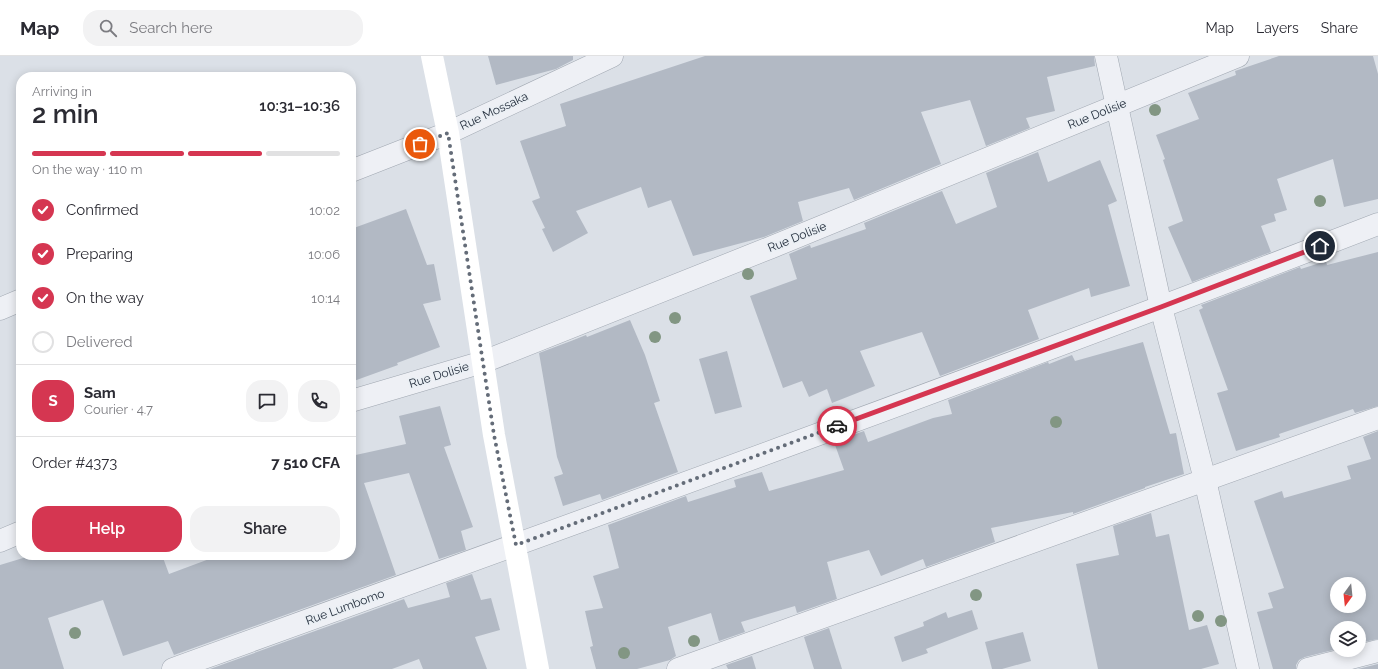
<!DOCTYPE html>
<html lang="en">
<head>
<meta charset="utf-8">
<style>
  body { margin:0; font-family:Raleway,sans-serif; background:#f2f2f3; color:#2b2b33; height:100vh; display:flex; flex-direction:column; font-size:15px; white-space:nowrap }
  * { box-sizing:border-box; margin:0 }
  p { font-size:13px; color:#7c7c81 }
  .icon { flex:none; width:22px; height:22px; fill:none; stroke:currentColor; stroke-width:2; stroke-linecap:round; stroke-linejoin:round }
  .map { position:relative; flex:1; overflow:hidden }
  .drawer { position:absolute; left:16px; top:16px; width:340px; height:488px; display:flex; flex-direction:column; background:#fff; border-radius:16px; box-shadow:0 2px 10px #0003 }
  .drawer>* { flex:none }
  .needle { width:26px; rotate:195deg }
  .fabs { position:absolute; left:1330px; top:521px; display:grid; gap:8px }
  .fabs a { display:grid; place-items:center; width:36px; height:36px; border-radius:50%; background:#fff; box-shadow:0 2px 10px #0003; font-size:20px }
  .pin { position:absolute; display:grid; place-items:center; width:34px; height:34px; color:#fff; margin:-17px; border:2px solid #fff; border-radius:50%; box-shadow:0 1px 4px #0007 }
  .courier { position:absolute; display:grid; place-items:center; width:40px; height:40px; margin:-20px; border:3px solid #d53651; border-radius:50%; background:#fff; color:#222; box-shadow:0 1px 5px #0007 }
  .summary em { font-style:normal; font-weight:600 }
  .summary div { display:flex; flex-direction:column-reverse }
  .summary { display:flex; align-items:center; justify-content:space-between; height:68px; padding:0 16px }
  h1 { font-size:26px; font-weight:600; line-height:30px }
  .bar { display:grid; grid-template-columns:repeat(4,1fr); gap:6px 4px; align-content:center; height:48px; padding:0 16px }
  .bar i { height:5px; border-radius:3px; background:#e1e1e2 }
  .bar .active { background:#d53651 }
  .bar p { grid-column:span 4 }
  .line { display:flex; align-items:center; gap:10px; padding:0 16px; border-top:1px solid #e1e1e2 }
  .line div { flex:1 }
  .round { display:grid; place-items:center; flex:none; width:42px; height:42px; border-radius:16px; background:#f2f2f3 }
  ol { padding:0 16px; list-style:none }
  li { display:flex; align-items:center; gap:12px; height:44px }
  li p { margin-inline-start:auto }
  li .icon { padding:4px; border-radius:50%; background:#d53651; color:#fff; stroke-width:4 }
  li:last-child { color:#7c7c81 }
  li i { width:22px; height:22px; border:2px solid #e1e1e2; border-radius:50% }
  .cta { display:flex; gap:8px; margin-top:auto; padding:8px 16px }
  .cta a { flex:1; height:46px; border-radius:16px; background:#d53651; color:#fff; font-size:16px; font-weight:600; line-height:46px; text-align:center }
  .cta a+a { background:#f2f2f3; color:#2b2b33 }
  header { display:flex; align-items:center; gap:24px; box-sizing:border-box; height:56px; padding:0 20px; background:#fff; border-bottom:1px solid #e1e1e2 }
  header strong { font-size:19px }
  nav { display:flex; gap:22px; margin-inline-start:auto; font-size:14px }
  .search { width:280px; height:36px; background:#f2f2f3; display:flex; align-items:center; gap:10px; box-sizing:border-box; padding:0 14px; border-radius:16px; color:#7c7c81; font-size:15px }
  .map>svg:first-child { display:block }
  .building { fill:#b2b9c4; fill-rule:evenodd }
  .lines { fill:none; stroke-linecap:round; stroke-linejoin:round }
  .street-casing { stroke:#a0a7b1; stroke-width:23 }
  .street { stroke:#eef0f5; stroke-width:22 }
  .secondary { stroke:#fff; stroke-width:22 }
  .tree { fill:#829683 }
  .done { stroke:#646c78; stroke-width:4; stroke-dasharray:0 7.2 }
  .route { stroke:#d53651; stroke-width:5 }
  .labels { text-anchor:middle; stroke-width:3; stroke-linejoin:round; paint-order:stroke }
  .street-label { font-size:12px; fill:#242e3d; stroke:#eaeff4 }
</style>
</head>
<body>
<header>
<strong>Map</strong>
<div class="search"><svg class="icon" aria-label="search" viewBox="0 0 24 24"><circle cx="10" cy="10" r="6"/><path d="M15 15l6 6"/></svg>Search here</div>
<nav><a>Map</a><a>Layers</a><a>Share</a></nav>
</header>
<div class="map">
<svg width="1378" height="613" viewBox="0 0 1378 613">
  <rect width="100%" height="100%" fill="#dbe0e7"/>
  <!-- building -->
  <g class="building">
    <polygon points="488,0 573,0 573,4 556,13 496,29"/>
    <polygon points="705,0 1094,0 1095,10 1047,21 1055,55 1026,62 1030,72 986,90 970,44 921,56 941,108 854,144 849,132 798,146 803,165 764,181 693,200 671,144 648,152 641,131 576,155 588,177 553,196 542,173 545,172 532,145 540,142 520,85 566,70 560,48"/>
    <polygon points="1279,0 1373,0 1378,18 1378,143 1344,151 1333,103 1277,123 1287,154 1274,158 1276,165 1261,170 1271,196 1192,226 1168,171 1183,165 1163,104 1165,103 1156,79 1199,63 1188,37 1236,19 1235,15"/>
    <polygon points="1038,96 1048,126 1100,104 1117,145 1108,149 1130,230 1091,241 1089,232 1028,254 1039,283 940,320 922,276 860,295 875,330 832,347 827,333 809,341 802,325 783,332 750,240 797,223 789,198 810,189 811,192 866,173 864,167 942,135 956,168 997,151 986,117"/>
    <polygon points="406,153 427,209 434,208 441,244 423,248 440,291 397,307 398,309 351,326 351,173"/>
    <polygon points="1378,196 1378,350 1355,357 1353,353 1279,378 1280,381 1236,395 1217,337 1228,334 1199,254 1203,252 1201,249 1300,211 1301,213 1326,205 1327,209"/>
    <polygon points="630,264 645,299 660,345 654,347 678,416 602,444 600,438 563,450 554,421 563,418 557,401 539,297 571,285 586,279 587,281"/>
    <polygon points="1143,286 1170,378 1176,377 1184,418 1145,431 1145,432 1073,458 1073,456 991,472 995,486 926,511 923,503 881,520 869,494 827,506 837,543 797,557 795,550 741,566 745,576 719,585 711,557 668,571 676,600 670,604 637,613 596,613 590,591 593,590 585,555 603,552 593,520 619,512 608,469 686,440 688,446 736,431 734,424 762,416 769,435 844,414 834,386 864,375 868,386 933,362 952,358 948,344 1048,306 1049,308 1072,299 1075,305"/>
    <polygon points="727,295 742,351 715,358 699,303"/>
    <polygon points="440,350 451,389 444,391 473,471 461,475 466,494 439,503 409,417 364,427 396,519 174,599 168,585 123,600 103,544 48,562 64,613 0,613 0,509 33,499 162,499 169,518 220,499 351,499 351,400 406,388 399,360"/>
    <path d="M1378,375V583L1359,587V572H1337V593L1305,601L1299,604L1296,609V613H1273L1257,556L1273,552L1268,537L1284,532L1254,445L1282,435L1284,442L1351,423L1347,410L1371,403L1363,381ZM1337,528H1359V550H1337Z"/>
    <polygon points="1151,457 1156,481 1169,478 1189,574 1207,569 1219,608 1201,613 1098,613 1076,508 1119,499 1113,470"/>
    <polygon points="472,518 481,544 491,542 500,574 475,581 487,613 423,613 419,603 392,613 210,613 404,543 408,552 450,541 446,527"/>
    <polygon points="972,554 978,573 926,593 928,597 902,606 894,581 924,570 923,566 946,556 948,562"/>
    <polygon points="829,572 842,613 814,613 804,581"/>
    <polygon points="1023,576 1031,605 1002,613 992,613 985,586"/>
    <polygon points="752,600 756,613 728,613 726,609"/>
    <polygon points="1378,608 1378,613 1358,613"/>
  </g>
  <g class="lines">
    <!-- street casing -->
    <g class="street-casing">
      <g id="street">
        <polyline points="1106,0 1161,251 1205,424 1248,613"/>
        <polyline points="351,115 448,77 612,0"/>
        <polyline points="0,253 21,244"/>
        <polyline points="351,345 483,306 772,191 1238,0"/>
        <polyline points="0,485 21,476"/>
        <path d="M173,613C576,467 979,322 1378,168"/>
        <polyline points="678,613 1378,362"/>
        <polyline points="1308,613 1378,595"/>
      </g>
    </g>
    <!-- street -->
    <use href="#street" class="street"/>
    <!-- secondary -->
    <polyline class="secondary" points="432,0 448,77 494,379 538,613"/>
  </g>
  <!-- trees -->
  <g class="tree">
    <circle cx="1155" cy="54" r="6"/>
    <circle cx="1320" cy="145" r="6"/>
    <circle cx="748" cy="218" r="6"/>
    <circle cx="675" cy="262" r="6"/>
    <circle cx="655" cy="281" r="6"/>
    <circle cx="1056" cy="366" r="6"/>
    <circle cx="976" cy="539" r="6"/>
    <circle cx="1198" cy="560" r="6"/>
    <circle cx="1221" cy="565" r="6"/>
    <circle cx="75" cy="577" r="6"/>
    <circle cx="694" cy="585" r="6"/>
    <circle cx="624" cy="597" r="6"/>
  </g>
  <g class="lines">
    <!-- done -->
    <polyline class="done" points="420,88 448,77 494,379 516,489 837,370"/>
    <!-- route -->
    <polyline class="route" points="837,370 1161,251 1320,190"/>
  </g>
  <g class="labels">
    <!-- street labels -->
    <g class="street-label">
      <text transform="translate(494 55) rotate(-25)" y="4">Rue Mossaka</text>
      <text transform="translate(1097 58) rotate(-22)" y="4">Rue Dolisie</text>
      <text transform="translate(797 181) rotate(-22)" y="4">Rue Dolisie</text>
      <text transform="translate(439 319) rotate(-17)" y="4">Rue Dolisie</text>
      <text transform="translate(345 551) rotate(-20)" y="4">Rue Lumbomo</text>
    </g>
  </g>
</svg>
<div class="fabs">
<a><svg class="needle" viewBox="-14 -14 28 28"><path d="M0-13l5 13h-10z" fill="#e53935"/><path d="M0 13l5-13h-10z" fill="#7c7c81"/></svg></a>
<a><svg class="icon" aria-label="layers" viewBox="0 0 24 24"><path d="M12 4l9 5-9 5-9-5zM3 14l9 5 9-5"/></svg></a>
</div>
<div class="pin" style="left:420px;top:88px;background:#ea580c"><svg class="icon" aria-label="bag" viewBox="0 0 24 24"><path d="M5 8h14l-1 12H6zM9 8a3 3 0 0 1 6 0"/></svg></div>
<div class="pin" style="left:1320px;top:190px;background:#1f2937"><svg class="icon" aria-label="home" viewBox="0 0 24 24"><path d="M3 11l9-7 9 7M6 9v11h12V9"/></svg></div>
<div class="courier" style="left:837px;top:370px"><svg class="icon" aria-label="car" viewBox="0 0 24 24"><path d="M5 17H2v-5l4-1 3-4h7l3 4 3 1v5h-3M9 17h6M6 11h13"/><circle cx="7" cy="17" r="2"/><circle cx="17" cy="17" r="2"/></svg></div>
<section class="drawer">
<div class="summary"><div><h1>2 min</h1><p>Arriving in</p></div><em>10:31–10:36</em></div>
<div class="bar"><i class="active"></i><i class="active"></i><i class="active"></i><i></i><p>On the way · 110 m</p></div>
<ol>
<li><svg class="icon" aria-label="check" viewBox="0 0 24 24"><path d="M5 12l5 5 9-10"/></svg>Confirmed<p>10:02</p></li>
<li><svg class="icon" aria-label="check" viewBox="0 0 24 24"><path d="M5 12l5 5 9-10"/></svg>Preparing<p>10:06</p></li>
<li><svg class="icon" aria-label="check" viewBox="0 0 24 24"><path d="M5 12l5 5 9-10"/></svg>On the way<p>10:14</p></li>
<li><i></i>Delivered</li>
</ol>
<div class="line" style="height:72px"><b class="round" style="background:#d53651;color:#fff">S</b><div><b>Sam</b><p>Courier · 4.7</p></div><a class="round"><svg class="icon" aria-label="chat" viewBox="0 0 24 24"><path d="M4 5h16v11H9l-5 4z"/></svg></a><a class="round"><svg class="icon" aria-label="phone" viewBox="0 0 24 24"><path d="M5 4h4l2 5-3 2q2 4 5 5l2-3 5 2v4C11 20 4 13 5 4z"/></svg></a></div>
<div class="line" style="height:52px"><div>Order #4373</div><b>7 510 CFA</b></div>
<div class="cta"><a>Help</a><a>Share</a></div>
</section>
</div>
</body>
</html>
